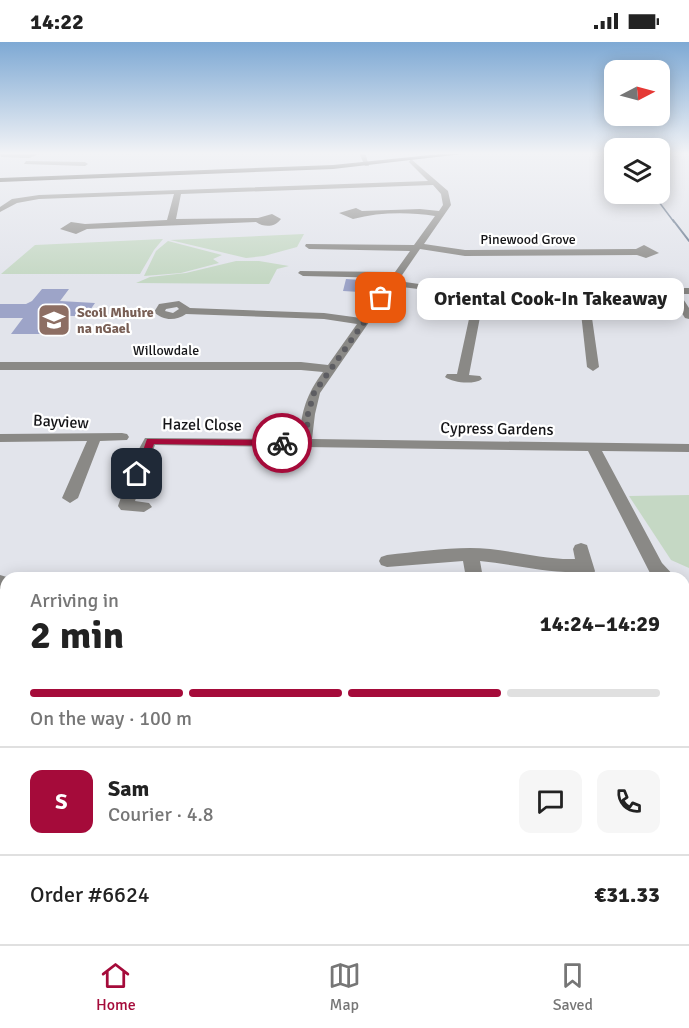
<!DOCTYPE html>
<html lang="en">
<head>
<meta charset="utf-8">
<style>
  body { margin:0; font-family:Signika,sans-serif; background:#f6f6f6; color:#222; height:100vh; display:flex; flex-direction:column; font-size:22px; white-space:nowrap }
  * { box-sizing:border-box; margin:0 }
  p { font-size:20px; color:#767676 }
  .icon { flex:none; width:33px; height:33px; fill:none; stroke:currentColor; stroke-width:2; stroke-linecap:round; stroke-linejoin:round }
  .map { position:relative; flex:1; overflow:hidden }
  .sheet { position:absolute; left:0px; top:530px; width:690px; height:374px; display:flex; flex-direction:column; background:#fff; border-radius:18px 18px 0 0; box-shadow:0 3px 15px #0003 }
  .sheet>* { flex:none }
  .needle { width:39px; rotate:84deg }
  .tools { position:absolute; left:604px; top:18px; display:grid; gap:12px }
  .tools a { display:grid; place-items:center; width:66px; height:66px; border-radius:12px; background:#fff; box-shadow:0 3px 15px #0003; font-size:30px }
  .pin { position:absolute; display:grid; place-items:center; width:51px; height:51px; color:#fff; margin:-26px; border-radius:12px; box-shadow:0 3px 9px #0006 }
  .courier { position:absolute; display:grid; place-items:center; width:60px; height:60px; margin:-30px; border:4px solid #a50b3a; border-radius:50%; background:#fff; color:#222; box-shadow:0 2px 8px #0007 }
  .bubble { position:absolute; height:42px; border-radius:12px; background:#fff; box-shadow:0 3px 15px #0003; font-size:20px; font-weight:700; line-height:42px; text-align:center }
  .head em { font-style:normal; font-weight:700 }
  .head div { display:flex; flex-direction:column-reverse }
  .head { display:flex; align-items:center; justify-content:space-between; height:102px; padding:0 30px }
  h1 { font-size:39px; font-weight:700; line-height:45px }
  .bar { display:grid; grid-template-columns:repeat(4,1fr); gap:9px 6px; align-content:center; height:72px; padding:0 30px }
  .bar i { height:8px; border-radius:4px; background:#e0e0e0 }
  .bar .on { background:#a50b3a }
  .bar p { grid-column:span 4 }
  .line { display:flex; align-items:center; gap:15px; padding:0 30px; border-top:2px solid #e0e0e0 }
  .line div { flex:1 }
  .round { display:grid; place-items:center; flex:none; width:63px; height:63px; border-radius:12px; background:#f6f6f6 }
  .status { display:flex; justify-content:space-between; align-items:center; height:42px; padding:0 30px; background:#fff; direction:ltr }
  .status svg { height:16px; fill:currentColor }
  .dock { display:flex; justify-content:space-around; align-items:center; height:84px; border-top:2px solid #e0e0e0; background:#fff; font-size:16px; color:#767676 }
  .dock a { display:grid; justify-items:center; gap:3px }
  .dock .on { color:#a50b3a }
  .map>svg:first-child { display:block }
  .green { fill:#c5d8c4 }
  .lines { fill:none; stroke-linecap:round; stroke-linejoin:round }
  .stream-far1 { stroke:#5f7187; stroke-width:1.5 }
  .stream { stroke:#5f7187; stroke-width:2 }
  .building { fill:#9da4c8 }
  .minor { fill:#8a8986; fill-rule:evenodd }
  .major { fill:#42403c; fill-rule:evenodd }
  .route { fill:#a50b3a }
  .done { stroke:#5d5d62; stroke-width:6; stroke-dasharray:0 10.8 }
  .labels { text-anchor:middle; stroke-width:4.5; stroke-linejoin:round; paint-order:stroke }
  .far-street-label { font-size:14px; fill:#151518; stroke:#fff }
  .far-education-label { font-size:14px; font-weight:bold; fill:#785e54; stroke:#fff; text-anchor:start }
  .street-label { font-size:16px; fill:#151518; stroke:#fff }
</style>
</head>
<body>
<div class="status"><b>14:22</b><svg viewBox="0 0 49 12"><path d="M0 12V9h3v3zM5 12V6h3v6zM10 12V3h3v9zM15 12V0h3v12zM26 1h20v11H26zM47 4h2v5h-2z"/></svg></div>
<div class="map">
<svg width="689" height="902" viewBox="0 0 689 902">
  <rect width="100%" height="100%" fill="#e2e4eb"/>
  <!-- green -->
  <g class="green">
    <polygon points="304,192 297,205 264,214 246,216 170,198"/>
    <polygon points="163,197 154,208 140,232 1,232 35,203"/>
    <polygon points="168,199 222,213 213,217 219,221 181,231 144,234 156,209"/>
    <polygon points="236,219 259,219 289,224 277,227 269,242 136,241 150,235 186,231"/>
    <polygon points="689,453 689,526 671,518 629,454"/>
    <polygon points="0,556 6,557 6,897 684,897 684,617 689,617 689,902 0,902"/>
  </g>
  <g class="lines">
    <!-- stream-far1 -->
    <polyline class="stream-far1" points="656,156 674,180"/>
    <!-- stream -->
    <polyline class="stream" points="673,178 689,199"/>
  </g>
  <!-- building -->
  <g class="building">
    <polygon points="346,237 361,238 360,250 343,249"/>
    <polygon points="42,247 69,247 60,259 95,261 86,274 59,274 56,278 50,278 41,292 11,292 23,276 0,276 0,262 26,262 32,259"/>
  </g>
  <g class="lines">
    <!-- minor -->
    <g class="minor">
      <polygon points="0,111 42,111 29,116 1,115"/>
      <polygon points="125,111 132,111 128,113"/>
      <polygon points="359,111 365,111 369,124 365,124"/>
      <path d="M411,117L448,149L451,163L424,202L465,208L636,207L644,203L659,211L646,216L637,213L465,214L420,207L398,239L461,248L689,246V252H680L689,266V277L685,276L670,252L585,253L590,262L599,325L593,329L587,325L580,262L575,253L484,254L469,333L480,334L482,337C474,343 453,341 445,335L447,332H457L474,254L394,244L320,351L315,372L312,397L689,402V410L602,409L662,521L676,536H656L650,531L588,409L155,403L135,459L149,461L152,465L144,470L121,468L118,464L135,414L145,396L299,397C302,368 306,353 323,330L301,328H0V320H301L328,323L357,282L324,277L186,272C176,279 163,279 154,270L159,262L179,259L190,266L324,271L361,276L391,236L303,234L298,231L300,229L395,230L410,209L309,207L305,204L306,202L414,203L435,174C409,170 379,170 353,177L339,171L356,166L362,169L420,167L439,169L443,163L441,152L433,143L181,152L176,177L258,176L272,172L281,177C275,185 265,186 256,180L87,187L76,192L60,187L71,180L85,182L167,178L174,152L39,157L17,161L0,170V165L12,157L39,153L428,139L409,120ZM177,265L179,267L173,271L165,269L166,267Z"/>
      <polygon points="26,119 85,120 88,122 85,124 24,122"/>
      <polygon points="122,391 127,392 129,395 127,398 100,399 78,456 70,461 62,456 87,399 0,400 0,392"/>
      <path d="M581,501L587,503L595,529L593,534L587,536L581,534L579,530C545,531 513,522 480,519L483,536H466L463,519L387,525L381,523L379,519L381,515L387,513C414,510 443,506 470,506C506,506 540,518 575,517L573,507L575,503Z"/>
      <polygon points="0,533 10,536 6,536 6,548 0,547"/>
      <polygon points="684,540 689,542 689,557 684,555"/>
      <rect x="684" y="593" width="5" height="16"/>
      <polygon points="361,897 387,897 388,902 362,902"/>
    </g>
    <!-- major -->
    <polygon class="major" points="450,111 471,111 333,127 0,140 0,136 333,123"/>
  </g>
  <!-- sky -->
  <linearGradient id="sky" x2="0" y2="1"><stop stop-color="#7ea9d4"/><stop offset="0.47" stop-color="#f2f3f6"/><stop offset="1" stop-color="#f2f3f6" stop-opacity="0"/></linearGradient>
  <rect width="689" height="237" fill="url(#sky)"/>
  <!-- route -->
  <polygon class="route" points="147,397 282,398 287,401 282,404 154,402 142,432 134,434"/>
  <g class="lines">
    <!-- done -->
    <polyline class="done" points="282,401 306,402 308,372 314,351 381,256"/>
  </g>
  <!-- icons -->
  <defs>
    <g id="school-square" transform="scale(1.725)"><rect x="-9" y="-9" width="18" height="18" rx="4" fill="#8d6e63" stroke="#fff"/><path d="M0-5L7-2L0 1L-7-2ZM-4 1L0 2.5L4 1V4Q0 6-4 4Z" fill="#fff"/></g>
  </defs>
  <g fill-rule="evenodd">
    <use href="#school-square" x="54" y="278"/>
  </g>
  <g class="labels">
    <!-- far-street labels -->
    <g class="far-street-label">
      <text x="528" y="202">Pinewood Grove</text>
      <text x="166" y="313">Willowdale</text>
    </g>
    <!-- far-education labels -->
    <g class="far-education-label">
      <text x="77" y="275">Scoil Mhuire<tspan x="77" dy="16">na nGael</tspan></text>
    </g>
    <!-- street labels -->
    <g class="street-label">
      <text transform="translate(61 379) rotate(3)" y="6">Bayview</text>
      <text transform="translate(202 382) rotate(1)" y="6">Hazel Close</text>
      <text transform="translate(497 386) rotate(1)" y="6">Cypress Gardens</text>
    </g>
  </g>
</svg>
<div class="tools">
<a><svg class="needle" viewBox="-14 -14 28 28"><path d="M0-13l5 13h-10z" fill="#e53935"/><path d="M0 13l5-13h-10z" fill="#767676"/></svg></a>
<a><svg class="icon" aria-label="layers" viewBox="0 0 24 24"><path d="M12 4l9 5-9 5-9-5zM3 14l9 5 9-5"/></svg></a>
</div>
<div class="pin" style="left:381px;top:256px;background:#ea580c"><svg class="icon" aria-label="bag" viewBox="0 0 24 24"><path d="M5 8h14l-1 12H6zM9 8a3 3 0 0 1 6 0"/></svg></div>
<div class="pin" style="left:137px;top:432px;background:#1f2937"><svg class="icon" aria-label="home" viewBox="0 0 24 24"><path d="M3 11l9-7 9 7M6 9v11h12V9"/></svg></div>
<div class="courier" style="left:282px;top:401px"><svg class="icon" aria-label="bike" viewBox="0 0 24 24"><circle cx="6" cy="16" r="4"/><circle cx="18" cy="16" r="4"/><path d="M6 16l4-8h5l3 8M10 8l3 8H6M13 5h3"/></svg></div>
<div class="bubble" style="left:417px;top:236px;width:267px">Oriental Cook-In Takeaway</div>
<section class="sheet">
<div class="head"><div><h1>2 min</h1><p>Arriving in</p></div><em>14:24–14:29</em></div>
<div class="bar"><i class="on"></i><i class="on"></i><i class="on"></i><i></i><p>On the way · 100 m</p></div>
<div class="line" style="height:108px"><b class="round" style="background:#a50b3a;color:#fff">S</b><div><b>Sam</b><p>Courier · 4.8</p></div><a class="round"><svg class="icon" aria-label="chat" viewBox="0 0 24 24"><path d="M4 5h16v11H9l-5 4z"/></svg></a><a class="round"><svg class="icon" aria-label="phone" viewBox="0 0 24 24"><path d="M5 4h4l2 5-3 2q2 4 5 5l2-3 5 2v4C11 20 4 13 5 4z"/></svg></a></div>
<div class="line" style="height:78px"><div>Order #6624</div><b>€31.33</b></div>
</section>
</div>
<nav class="dock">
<a class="on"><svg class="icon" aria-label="home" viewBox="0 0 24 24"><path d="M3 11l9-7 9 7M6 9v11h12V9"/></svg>Home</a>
<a><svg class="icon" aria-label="map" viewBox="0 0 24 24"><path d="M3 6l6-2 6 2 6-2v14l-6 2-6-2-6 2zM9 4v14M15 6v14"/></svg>Map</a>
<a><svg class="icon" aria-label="saved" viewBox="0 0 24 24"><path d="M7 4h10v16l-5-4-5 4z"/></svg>Saved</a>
</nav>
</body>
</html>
